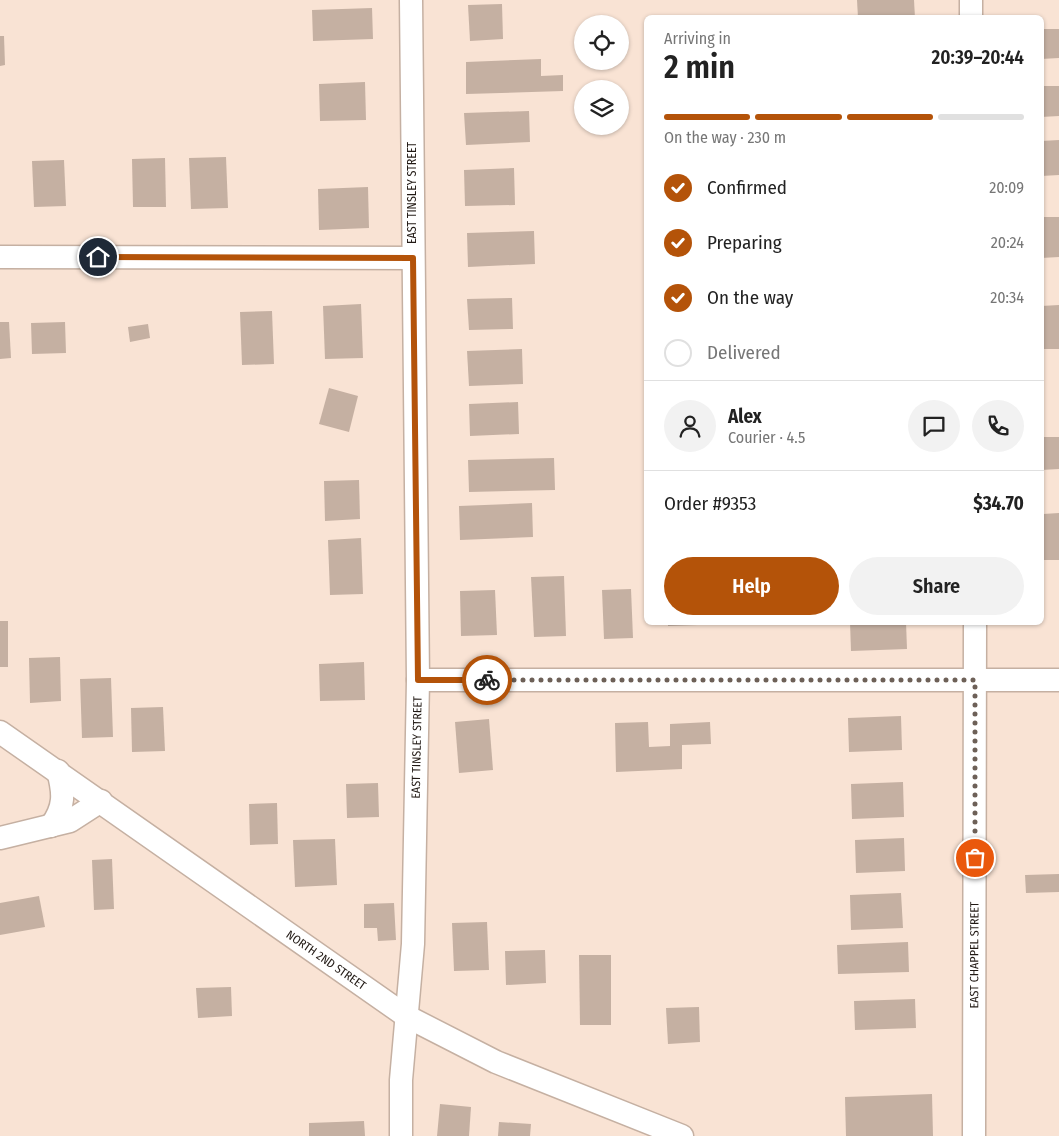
<!DOCTYPE html>
<html lang="en">
<head>
<meta charset="utf-8">
<style>
  body { margin:0; font-family:"Fira Sans Condensed",sans-serif; background:#f2f2f2; color:#222; height:100vh; display:flex; flex-direction:column; font-size:19px; white-space:nowrap }
  * { box-sizing:border-box; margin:0 }
  p { font-size:16px; color:#767676 }
  .icon { flex:none; width:28px; height:28px; fill:none; stroke:currentColor; stroke-width:2; stroke-linecap:round; stroke-linejoin:round }
  .map { position:relative; flex:1; overflow:hidden }
  .sheet { position:absolute; left:644px; top:15px; width:400px; height:610px; display:flex; flex-direction:column; background:#fff; border-radius:8px; box-shadow:0 1px 4px #0004 }
  .sheet>* { flex:none }
  .buttons { position:absolute; left:574px; top:15px; display:grid; gap:10px }
  .buttons a { display:grid; place-items:center; width:55px; height:55px; border-radius:50%; background:#fff; box-shadow:0 1px 4px #0004; font-size:25px }
  .pin { position:absolute; display:grid; place-items:center; width:42px; height:42px; color:#fff; margin:-21px; border:2px solid #fff; border-radius:50%; box-shadow:0 1px 5px #0007 }
  .courier { position:absolute; display:grid; place-items:center; width:50px; height:50px; margin:-25px; border:4px solid #b45309; border-radius:50%; background:#fff; color:#222; box-shadow:0 1px 6px #0007 }
  .headline em { font-style:normal; font-weight:600 }
  .headline div { display:flex; flex-direction:column-reverse }
  .headline { display:flex; align-items:center; justify-content:space-between; height:85px; padding:0 20px }
  h1 { font-size:32px; font-weight:600; line-height:38px }
  .bar { display:grid; grid-template-columns:repeat(4,1fr); gap:8px 5px; align-content:center; height:60px; padding:0 20px }
  .bar i { height:6px; border-radius:4px; background:#e0e0e0 }
  .bar .on { background:#b45309 }
  .bar p { grid-column:span 4 }
  .line { display:flex; align-items:center; gap:12px; padding:0 20px; border-top:1px solid #e0e0e0 }
  .line div { flex:1 }
  .round { display:grid; place-items:center; flex:none; width:52px; height:52px; border-radius:26px; background:#f2f2f2 }
  ol { padding:0 20px; list-style:none }
  li { display:flex; align-items:center; gap:15px; height:55px }
  li p { margin-inline-start:auto }
  li .icon { padding:5px; border-radius:50%; background:#b45309; color:#fff; stroke-width:4 }
  li:last-child { color:#767676 }
  li i { width:28px; height:28px; border:2px solid #e0e0e0; border-radius:50% }
  .primary-button { display:flex; gap:10px; margin-top:auto; padding:10px 20px }
  .primary-button a { flex:1; height:58px; border-radius:30px; background:#b45309; color:#fff; font-size:20px; font-weight:600; line-height:58px; text-align:center }
  .primary-button a+a { background:#f2f2f2; color:#222 }
  .map>svg:first-child { display:block }
  .building { fill:#c5b0a2 }
  .lines { fill:none; stroke-linecap:round; stroke-linejoin:round }
  .street-casing { stroke:#c5b0a2; stroke-width:25 }
  .street { stroke:#fff; stroke-width:22 }
  .done { stroke:#6d6057; stroke-width:5; stroke-dasharray:0 9 }
  .route { stroke:#b45309; stroke-width:6 }
  .labels { text-anchor:middle; stroke-width:5; stroke-linejoin:round; paint-order:stroke }
  .street-label { font-size:12px; fill:#211914; stroke:#fff }
</style>
</head>
<body>
<div class="map">
<svg width="1059" height="1136" viewBox="0 0 1059 1136">
  <rect width="100%" height="100%" fill="#f9e3d4"/>
  <!-- building -->
  <g class="building">
    <polygon points="857,0 914,0 915,18 858,18"/>
    <polygon points="502,4 503,39 470,41 468,5"/>
    <polygon points="372,8 373,39 313,41 312,10"/>
    <polygon points="1041,29 1059,29 1059,58 1041,59"/>
    <polygon points="0,36 4,36 5,65 0,66"/>
    <polygon points="541,59 541,76 563,75 563,91 466,94 466,62"/>
    <polygon points="365,82 366,120 320,121 319,84"/>
    <polygon points="1041,86 1059,86 1059,116 1041,117"/>
    <polygon points="529,111 530,142 466,145 464,113"/>
    <polygon points="1059,140 1059,175 1041,176 1041,141"/>
    <polygon points="226,157 228,208 191,209 189,158"/>
    <polygon points="165,158 166,207 133,207 132,159"/>
    <polygon points="64,160 66,206 34,207 32,161"/>
    <polygon points="514,168 515,205 465,206 464,170"/>
    <polygon points="368,187 369,228 319,230 318,189"/>
    <polygon points="1041,217 1059,217 1059,257 1041,258"/>
    <polygon points="534,231 535,264 468,267 467,233"/>
    <polygon points="512,298 513,329 469,330 467,299"/>
    <polygon points="361,304 363,358 325,359 323,306"/>
    <polygon points="1059,305 1059,349 1041,349 1041,306"/>
    <polygon points="272,311 274,364 242,365 240,312"/>
    <polygon points="0,322 9,322 11,358 0,359"/>
    <polygon points="65,322 66,353 32,354 31,323"/>
    <polygon points="148,324 150,338 130,342 128,327"/>
    <polygon points="522,349 523,384 469,386 467,351"/>
    <polygon points="329,388 358,396 349,432 319,424"/>
    <polygon points="518,402 519,434 470,436 469,404"/>
    <polygon points="1041,437 1059,437 1059,469 1041,470"/>
    <polygon points="554,458 555,490 469,492 468,460"/>
    <polygon points="359,480 360,519 325,521 324,481"/>
    <polygon points="532,503 533,537 460,540 459,506"/>
    <polygon points="1059,513 1059,560 1044,560 1043,514"/>
    <polygon points="361,538 363,594 330,595 328,540"/>
    <polygon points="564,576 566,636 534,637 531,577"/>
    <polygon points="631,589 633,638 604,639 602,590"/>
    <polygon points="495,590 497,635 461,636 460,591"/>
    <rect x="0" y="621" width="8" height="46"/>
    <polygon points="668,622 698,622 698,625 668,626"/>
    <polygon points="850,622 906,622 907,649 851,651"/>
    <polygon points="60,657 61,701 30,703 29,658"/>
    <polygon points="364,662 365,700 320,701 319,664"/>
    <polygon points="111,678 113,737 82,738 80,679"/>
    <polygon points="163,707 165,751 132,752 131,708"/>
    <polygon points="901,716 902,750 849,752 848,718"/>
    <polygon points="489,719 493,770 459,773 455,722"/>
    <polygon points="648,722 649,747 670,746 670,724 710,722 711,744 682,745 682,769 616,772 615,723"/>
    <polygon points="903,782 904,817 852,819 851,784"/>
    <polygon points="378,783 379,817 347,818 346,784"/>
    <polygon points="277,803 278,844 250,845 249,804"/>
    <polygon points="904,838 905,871 856,873 855,840"/>
    <polygon points="335,839 337,885 295,887 293,840"/>
    <polygon points="112,859 114,909 94,910 92,860"/>
    <polygon points="1059,874 1059,892 1026,893 1025,875"/>
    <polygon points="901,893 903,928 851,930 850,895"/>
    <polygon points="39,896 45,927 0,935 0,903"/>
    <polygon points="394,903 396,940 378,941 377,928 364,928 364,904"/>
    <polygon points="487,922 489,970 454,971 452,923"/>
    <polygon points="908,942 909,972 838,974 837,945"/>
    <polygon points="545,950 546,983 506,985 505,951"/>
    <polygon points="579,955 611,955 611,1025 580,1025"/>
    <polygon points="231,987 232,1016 198,1018 196,988"/>
    <polygon points="915,999 916,1028 855,1030 854,1001"/>
    <polygon points="699,1007 700,1042 668,1044 666,1008"/>
    <polygon points="932,1094 933,1136 846,1136 845,1097"/>
    <polygon points="440,1104 471,1107 469,1136 437,1136"/>
    <polygon points="364,1121 365,1136 309,1136 309,1123"/>
    <polygon points="499,1122 531,1124 530,1136 498,1136"/>
  </g>
  <g class="lines">
    <!-- street casing -->
    <g class="street-casing">
      <g id="street">
        <polyline points="971,0 971,18"/>
        <polyline points="0,257 413,258"/>
        <polyline points="418,680 1059,680"/>
        <path id="s1" d="M0,732L406,1016L496,1062L682,1136"/>
        <path d="M51,826C65,807 64,793 58,771"/>
        <polyline points="0,838 70,821 101,801"/>
        <path id="s2" d="M401,1136V1080L413,944L418,680L411,0"/>
        <path id="s3" d="M974,1136L975,622"/>
      </g>
    </g>
    <!-- street -->
    <use href="#street" class="street"/>
  </g>
  <g class="lines">
    <!-- done -->
    <polyline class="done" points="487,680 975,680 975,858"/>
    <!-- route -->
    <polyline class="route" points="98,257 413,258 418,680 487,680"/>
  </g>
  <g class="labels">
    <!-- street labels -->
    <g class="street-label">
      <text transform="translate(412 193) rotate(-90)" y="4">EAST TINSLEY STREET</text>
      <text dy="4" stroke="none"><textPath href="#s2" startOffset="389">EAST TINSLEY STREET</textPath></text>
      <text dy="4" stroke="none"><textPath href="#s3" startOffset="181">EAST CHAPPEL STREET</textPath></text>
      <text dy="4" stroke="none"><textPath href="#s1" startOffset="398">NORTH 2ND STREET</textPath></text>
    </g>
  </g>
</svg>
<div class="buttons">
<a><svg class="icon" aria-label="locate" viewBox="0 0 24 24"><circle cx="12" cy="12" r="6"/><path d="M12 2v4M12 18v4M2 12h4M18 12h4"/></svg></a>
<a><svg class="icon" aria-label="layers" viewBox="0 0 24 24"><path d="M12 4l9 5-9 5-9-5zM3 14l9 5 9-5"/></svg></a>
</div>
<div class="pin" style="left:975px;top:858px;background:#ea580c"><svg class="icon" aria-label="bag" viewBox="0 0 24 24"><path d="M5 8h14l-1 12H6zM9 8a3 3 0 0 1 6 0"/></svg></div>
<div class="pin" style="left:98px;top:257px;background:#1f2937"><svg class="icon" aria-label="home" viewBox="0 0 24 24"><path d="M3 11l9-7 9 7M6 9v11h12V9"/></svg></div>
<div class="courier" style="left:487px;top:680px"><svg class="icon" aria-label="bike" viewBox="0 0 24 24"><circle cx="6" cy="16" r="4"/><circle cx="18" cy="16" r="4"/><path d="M6 16l4-8h5l3 8M10 8l3 8H6M13 5h3"/></svg></div>
<section class="sheet">
<div class="headline"><div><h1>2 min</h1><p>Arriving in</p></div><em>20:39–20:44</em></div>
<div class="bar"><i class="on"></i><i class="on"></i><i class="on"></i><i></i><p>On the way · 230 m</p></div>
<ol>
<li><svg class="icon" aria-label="check" viewBox="0 0 24 24"><path d="M5 12l5 5 9-10"/></svg>Confirmed<p>20:09</p></li>
<li><svg class="icon" aria-label="check" viewBox="0 0 24 24"><path d="M5 12l5 5 9-10"/></svg>Preparing<p>20:24</p></li>
<li><svg class="icon" aria-label="check" viewBox="0 0 24 24"><path d="M5 12l5 5 9-10"/></svg>On the way<p>20:34</p></li>
<li><i></i>Delivered</li>
</ol>
<div class="line" style="height:90px"><a class="round"><svg class="icon" aria-label="person" viewBox="0 0 24 24"><circle cx="12" cy="8" r="4"/><path d="M4 21q1-7 8-7t8 7"/></svg></a><div><b>Alex</b><p>Courier · 4.5</p></div><a class="round"><svg class="icon" aria-label="chat" viewBox="0 0 24 24"><path d="M4 5h16v11H9l-5 4z"/></svg></a><a class="round"><svg class="icon" aria-label="phone" viewBox="0 0 24 24"><path d="M5 4h4l2 5-3 2q2 4 5 5l2-3 5 2v4C11 20 4 13 5 4z"/></svg></a></div>
<div class="line" style="height:65px"><div>Order #9353</div><b>$34.70</b></div>
<div class="primary-button"><a>Help</a><a>Share</a></div>
</section>
</div>
</body>
</html>
